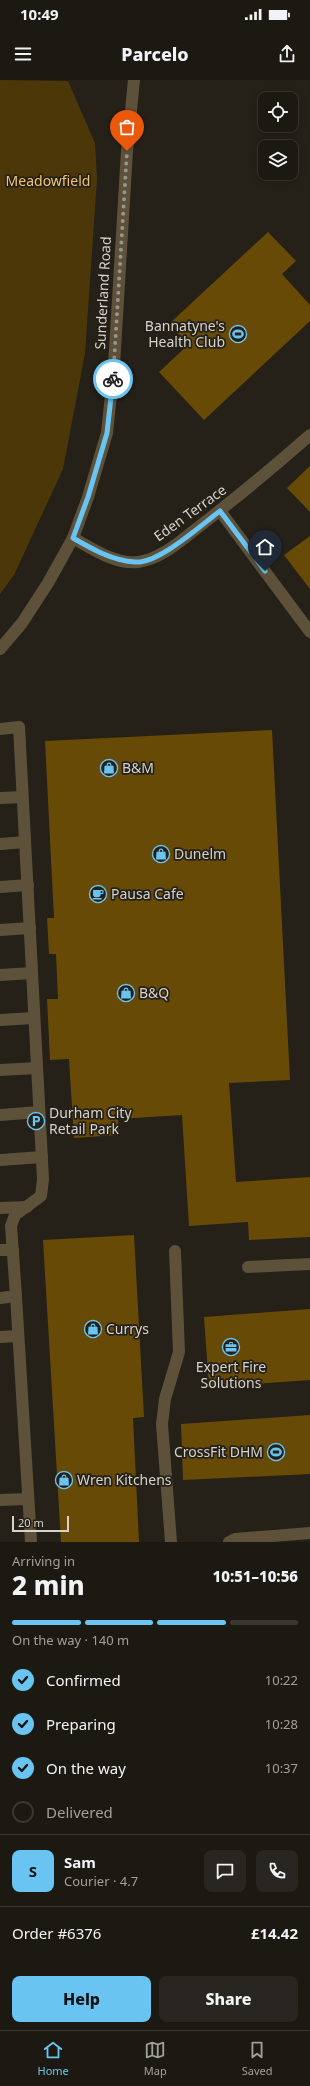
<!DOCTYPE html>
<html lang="en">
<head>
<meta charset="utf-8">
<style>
  body { margin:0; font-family:"Noto Sans",sans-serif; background:#292520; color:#f1f3f6; height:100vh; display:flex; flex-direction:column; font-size:15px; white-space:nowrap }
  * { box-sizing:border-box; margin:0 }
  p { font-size:13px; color:#a0a09f }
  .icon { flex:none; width:22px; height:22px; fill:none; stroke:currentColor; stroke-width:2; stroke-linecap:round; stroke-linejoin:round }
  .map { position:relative; height:1462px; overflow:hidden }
  .details { display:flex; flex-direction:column; background:#1c1812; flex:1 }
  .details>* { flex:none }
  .tools { position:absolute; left:258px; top:12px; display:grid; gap:8px }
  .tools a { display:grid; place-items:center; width:40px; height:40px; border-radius:8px; background:#1c1812; box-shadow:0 2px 10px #0003,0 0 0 1px #3a3732; font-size:20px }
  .scale { position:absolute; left:12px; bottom:10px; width:57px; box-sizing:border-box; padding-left:4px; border:2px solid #d6d3cd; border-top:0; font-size:11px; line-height:14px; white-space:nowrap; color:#d6d3cd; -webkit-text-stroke:3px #252018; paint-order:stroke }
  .pin { position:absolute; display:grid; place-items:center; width:34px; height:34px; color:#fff; margin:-41px -17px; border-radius:50% 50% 50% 0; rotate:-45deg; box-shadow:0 0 4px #0007 }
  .pin .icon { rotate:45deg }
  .courier { position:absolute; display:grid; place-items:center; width:40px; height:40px; margin:-20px; border:3px solid #69c4f1; border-radius:50%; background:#fff; color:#222; box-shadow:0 1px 5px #0007 }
  .overview em { font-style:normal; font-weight:800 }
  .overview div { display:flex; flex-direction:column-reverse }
  .overview { display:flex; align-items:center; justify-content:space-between; height:68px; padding:0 12px }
  h1 { font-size:26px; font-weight:800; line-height:30px }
  .bar { display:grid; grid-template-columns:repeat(4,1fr); gap:6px 4px; align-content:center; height:48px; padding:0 12px }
  .bar i { height:5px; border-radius:3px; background:#3a3732 }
  .bar .active { background:#69c4f1 }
  .bar p { grid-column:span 4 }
  .line { display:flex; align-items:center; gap:10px; padding:0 12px; border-top:1px solid #3a3732 }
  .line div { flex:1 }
  .round { display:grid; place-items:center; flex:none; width:42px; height:42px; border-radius:8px; background:#292520 }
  ol { padding:0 12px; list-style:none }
  li { display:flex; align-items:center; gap:12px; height:44px }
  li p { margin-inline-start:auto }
  li .icon { padding:4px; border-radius:50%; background:#69c4f1; color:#111; stroke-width:4 }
  li:last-child { color:#a0a09f }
  li i { width:22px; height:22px; border:2px solid #3a3732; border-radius:50% }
  .action { display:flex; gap:8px; margin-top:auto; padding:8px 12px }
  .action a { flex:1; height:46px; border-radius:8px; background:#69c4f1; color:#111; font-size:16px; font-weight:800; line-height:46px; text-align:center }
  .action a+a { background:#292520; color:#f1f3f6 }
  .status { display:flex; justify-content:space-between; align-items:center; height:28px; padding:0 20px; background:#1c1812; direction:ltr }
  .status svg { height:11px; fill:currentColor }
  header { display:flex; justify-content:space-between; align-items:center; height:52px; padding:0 12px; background:#1c1812; font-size:18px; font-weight:800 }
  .tabs { display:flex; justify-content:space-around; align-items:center; height:56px; border-top:1px solid #3a3732; background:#1c1812; font-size:11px; color:#a0a09f }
  .tabs a { display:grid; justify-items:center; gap:2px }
  .tabs .active { color:#69c4f1 }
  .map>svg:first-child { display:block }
  .green { fill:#4c3709 }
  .building { fill:#674a06 }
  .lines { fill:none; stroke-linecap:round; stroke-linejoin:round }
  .minor { stroke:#5d513a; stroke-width:12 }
  .done { stroke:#98948e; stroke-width:4; stroke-dasharray:0 7.2 }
  .route { stroke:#69c4f1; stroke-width:5 }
  .labels { text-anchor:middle; stroke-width:3.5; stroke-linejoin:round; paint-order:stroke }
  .park-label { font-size:14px; fill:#f2c570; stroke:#252018 }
  .street-label { font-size:14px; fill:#d6d3cd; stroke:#252018 }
  .poi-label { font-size:14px; fill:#d6d3cd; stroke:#252018; text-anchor:start }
</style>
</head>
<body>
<div class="status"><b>10:49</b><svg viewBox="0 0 49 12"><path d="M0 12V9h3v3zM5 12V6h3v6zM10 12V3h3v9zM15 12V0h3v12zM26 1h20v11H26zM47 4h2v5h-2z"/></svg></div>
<header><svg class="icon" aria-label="menu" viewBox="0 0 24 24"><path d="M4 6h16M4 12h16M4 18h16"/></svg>Parcelo<svg class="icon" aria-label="share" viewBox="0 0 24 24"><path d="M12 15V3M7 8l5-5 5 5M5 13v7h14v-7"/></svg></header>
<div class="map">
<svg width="310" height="1462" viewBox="0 0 310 1462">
  <rect width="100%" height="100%" fill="#252018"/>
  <!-- green -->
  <polygon class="green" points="0,0 68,1 95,63 97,99 85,273 63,389 14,495 0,514"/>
  <!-- building -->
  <g class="building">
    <polygon points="268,152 296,181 282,194 310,225 310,241 204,340 159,292 189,264 169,244"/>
    <polygon points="310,386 310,432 287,408"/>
    <polygon points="310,456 310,509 284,475"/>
    <polygon points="272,650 290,1000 229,1003 236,1102 310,1097 310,1157 249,1160 248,1142 189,1146 182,1035 118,1039 119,1055 74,1058 69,979 50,980 47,919 58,919 56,874 49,874 47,838 54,838 45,661"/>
    <polygon points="134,1155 144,1337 133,1338 139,1462 61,1462 43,1160"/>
    <polygon points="310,1229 310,1300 209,1307 204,1237"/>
    <polygon points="310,1335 310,1394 183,1400 181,1344"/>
  </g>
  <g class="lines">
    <!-- minor -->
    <g class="minor">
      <polyline points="220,431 310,552"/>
      <path d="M73,458C91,468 116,485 138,482C163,479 185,457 205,442C241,414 276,385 310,355"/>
      <polyline points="0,569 22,543 48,503 73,458 88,417 107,353 114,286 127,71 134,0"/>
      <polyline points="0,649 19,647 43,1099 41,1116 15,1135 11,1146 16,1216 0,1218"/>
      <polyline points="0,718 22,717"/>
      <polyline points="0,764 25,762"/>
      <polyline points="0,807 28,805"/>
      <polyline points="0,850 30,848"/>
      <polyline points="0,895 32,893"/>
      <polyline points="0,940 34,938"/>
      <polyline points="0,990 37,988"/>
      <polyline points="0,1035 39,1032"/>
      <polyline points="0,1080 42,1077"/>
      <polyline points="0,1128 27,1127"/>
      <polyline points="0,1170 13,1170"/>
      <polyline points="248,1187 310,1184"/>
      <polyline points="16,1216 31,1462"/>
      <polyline points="0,1257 18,1256"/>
      <polyline points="0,1420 27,1419"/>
      <polyline points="171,1462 162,1344 165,1319 179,1272 175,1171"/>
      <polyline points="229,1462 235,1459 310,1453"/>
    </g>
  </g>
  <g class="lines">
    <!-- done -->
    <polyline class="done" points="113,299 127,71"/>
    <!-- route -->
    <path class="route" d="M113,299L107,353L88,417L73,458C92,469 113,481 135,482C159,484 201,445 220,431L265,491"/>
  </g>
  <!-- icons -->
  <defs>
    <g id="stadium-ring" transform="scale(0.9)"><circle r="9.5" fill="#252018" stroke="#69c4f1" stroke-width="1.5"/><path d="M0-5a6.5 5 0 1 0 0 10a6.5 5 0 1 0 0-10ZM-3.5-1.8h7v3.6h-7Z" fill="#69c4f1"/></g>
    <g id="shop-ring" transform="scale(0.9)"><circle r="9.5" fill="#252018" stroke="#69c4f1" stroke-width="1.5"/><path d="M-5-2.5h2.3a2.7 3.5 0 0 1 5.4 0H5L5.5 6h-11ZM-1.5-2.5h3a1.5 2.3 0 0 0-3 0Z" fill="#69c4f1"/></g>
    <g id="cafe-ring" transform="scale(0.9)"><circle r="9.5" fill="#252018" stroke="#69c4f1" stroke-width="1.5"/><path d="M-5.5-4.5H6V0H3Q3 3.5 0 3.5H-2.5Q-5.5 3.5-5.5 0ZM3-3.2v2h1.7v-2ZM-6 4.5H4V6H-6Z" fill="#69c4f1"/></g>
    <g id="parking-ring" transform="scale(0.9)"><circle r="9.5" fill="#252018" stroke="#69c4f1" stroke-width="1.5"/><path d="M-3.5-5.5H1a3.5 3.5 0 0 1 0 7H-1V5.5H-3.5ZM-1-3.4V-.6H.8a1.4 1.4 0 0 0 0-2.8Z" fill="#69c4f1"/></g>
    <g id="office-ring" transform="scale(0.9)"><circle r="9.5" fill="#252018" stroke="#69c4f1" stroke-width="1.5"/><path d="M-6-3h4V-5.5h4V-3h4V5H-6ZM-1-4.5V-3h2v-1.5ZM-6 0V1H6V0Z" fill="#69c4f1"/></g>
  </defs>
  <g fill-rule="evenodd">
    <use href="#stadium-ring" x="238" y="254"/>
    <use href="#shop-ring" x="109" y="688"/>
    <use href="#shop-ring" x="161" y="774"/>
    <use href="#cafe-ring" x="98" y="814"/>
    <use href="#shop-ring" x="126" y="913"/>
    <use href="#parking-ring" x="36" y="1041"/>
    <use href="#shop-ring" x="93" y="1249"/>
    <use href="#office-ring" x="231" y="1267"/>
    <use href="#stadium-ring" x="276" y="1372"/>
    <use href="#shop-ring" x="64" y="1400"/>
  </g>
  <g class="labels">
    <!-- park labels -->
    <g class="park-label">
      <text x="48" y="106">Meadowfield</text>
    </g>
    <!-- street labels -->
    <g class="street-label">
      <text transform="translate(103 213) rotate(-87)" y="5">Sunderland Road</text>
      <text transform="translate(190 433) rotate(-36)" y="5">Eden Terrace</text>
    </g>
    <!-- poi labels -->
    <g class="poi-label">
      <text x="225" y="251" text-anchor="end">Bannatyne's<tspan x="225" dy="16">Health Club</tspan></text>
      <text x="122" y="693">B&amp;M</text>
      <text x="174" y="779">Dunelm</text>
      <text x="111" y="819">Pausa Cafe</text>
      <text x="139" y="918">B&amp;Q</text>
      <text x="49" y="1038">Durham City<tspan x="49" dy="16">Retail Park</tspan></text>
      <text x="106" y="1254">Currys</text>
      <text x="231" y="1292" text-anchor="middle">Expert Fire<tspan x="231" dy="16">Solutions</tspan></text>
      <text x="263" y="1377" text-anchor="end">CrossFit DHM</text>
      <text x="77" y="1405">Wren Kitchens</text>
    </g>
  </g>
</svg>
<div class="tools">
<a><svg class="icon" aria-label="locate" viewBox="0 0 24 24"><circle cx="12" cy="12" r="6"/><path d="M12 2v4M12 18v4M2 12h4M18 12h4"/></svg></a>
<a><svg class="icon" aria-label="layers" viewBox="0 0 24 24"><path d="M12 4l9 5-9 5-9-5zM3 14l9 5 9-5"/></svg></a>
</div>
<div class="scale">20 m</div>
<div class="pin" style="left:127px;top:71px;background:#ea580c"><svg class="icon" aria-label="bag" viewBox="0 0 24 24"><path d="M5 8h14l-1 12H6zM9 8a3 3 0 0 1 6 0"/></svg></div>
<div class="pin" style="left:265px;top:491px;background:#1f2937"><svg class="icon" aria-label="home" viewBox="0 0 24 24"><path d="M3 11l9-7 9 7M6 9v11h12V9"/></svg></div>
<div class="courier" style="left:113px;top:299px"><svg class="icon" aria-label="bike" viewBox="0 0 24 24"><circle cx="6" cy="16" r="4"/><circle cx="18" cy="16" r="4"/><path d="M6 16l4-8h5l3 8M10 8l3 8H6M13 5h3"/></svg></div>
</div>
<section class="details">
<div class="overview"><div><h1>2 min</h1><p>Arriving in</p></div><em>10:51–10:56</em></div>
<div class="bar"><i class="active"></i><i class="active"></i><i class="active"></i><i></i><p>On the way · 140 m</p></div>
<ol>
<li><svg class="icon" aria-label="check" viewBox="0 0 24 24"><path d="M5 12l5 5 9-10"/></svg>Confirmed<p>10:22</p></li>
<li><svg class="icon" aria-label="check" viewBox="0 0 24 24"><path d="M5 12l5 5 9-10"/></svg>Preparing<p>10:28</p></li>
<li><svg class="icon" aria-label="check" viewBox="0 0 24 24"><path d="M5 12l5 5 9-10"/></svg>On the way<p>10:37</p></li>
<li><i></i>Delivered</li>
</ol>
<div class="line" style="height:72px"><b class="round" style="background:#69c4f1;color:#111">S</b><div><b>Sam</b><p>Courier · 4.7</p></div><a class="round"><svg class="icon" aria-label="chat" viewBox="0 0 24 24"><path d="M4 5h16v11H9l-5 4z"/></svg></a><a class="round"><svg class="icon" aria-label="phone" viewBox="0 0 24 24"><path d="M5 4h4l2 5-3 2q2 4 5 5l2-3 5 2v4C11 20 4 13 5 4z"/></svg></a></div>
<div class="line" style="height:52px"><div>Order #6376</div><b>£14.42</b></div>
<div class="action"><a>Help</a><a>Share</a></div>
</section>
<nav class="tabs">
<a class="active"><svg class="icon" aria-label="home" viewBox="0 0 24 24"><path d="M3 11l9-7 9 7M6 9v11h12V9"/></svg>Home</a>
<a><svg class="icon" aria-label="map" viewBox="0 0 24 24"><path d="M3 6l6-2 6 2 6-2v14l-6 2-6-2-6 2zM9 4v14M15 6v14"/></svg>Map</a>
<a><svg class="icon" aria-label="saved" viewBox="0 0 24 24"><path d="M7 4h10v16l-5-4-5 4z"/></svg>Saved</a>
</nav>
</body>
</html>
